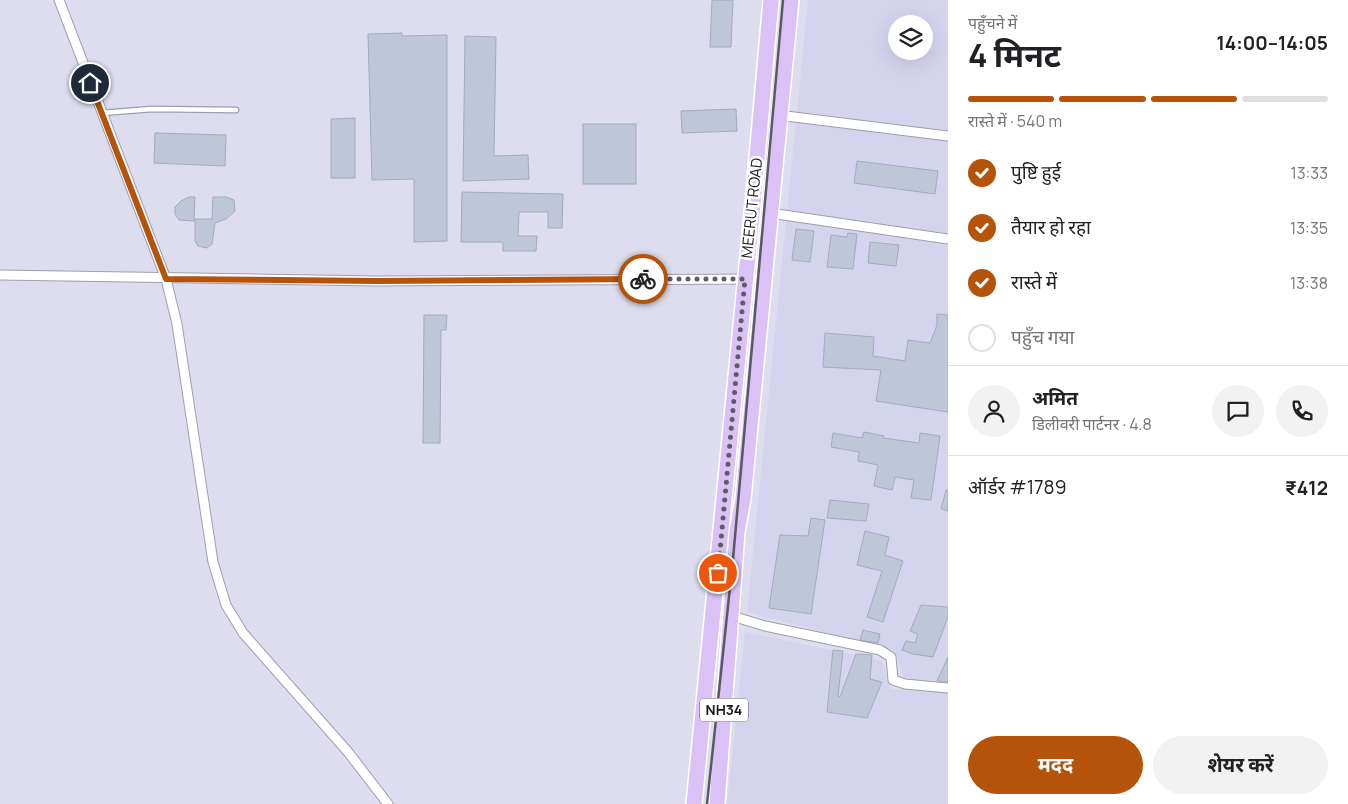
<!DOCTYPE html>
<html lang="hi">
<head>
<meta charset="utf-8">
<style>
  body { margin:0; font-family:Manrope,"Noto Sans Devanagari",sans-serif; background:#f2f2f2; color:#202124; height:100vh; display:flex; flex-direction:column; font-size:19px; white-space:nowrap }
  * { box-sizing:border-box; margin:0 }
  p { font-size:16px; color:#757577 }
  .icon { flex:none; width:28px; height:28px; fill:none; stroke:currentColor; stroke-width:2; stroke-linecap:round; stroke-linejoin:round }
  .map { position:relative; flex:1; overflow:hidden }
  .details { display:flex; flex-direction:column; background:#fff; width:400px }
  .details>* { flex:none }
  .fabs { position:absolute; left:888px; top:15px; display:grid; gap:10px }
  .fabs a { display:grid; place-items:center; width:45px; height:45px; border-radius:50%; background:#fff; box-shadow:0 5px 20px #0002; font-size:25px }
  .pin { position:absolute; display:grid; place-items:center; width:42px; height:42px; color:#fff; margin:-21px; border:2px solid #fff; border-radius:50%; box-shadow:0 1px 5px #0007 }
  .courier { position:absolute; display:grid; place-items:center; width:50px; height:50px; margin:-25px; border:4px solid #b45309; border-radius:50%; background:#fff; color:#222; box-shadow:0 1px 6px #0007 }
  .summary em { font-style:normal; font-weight:700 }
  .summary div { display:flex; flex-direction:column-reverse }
  .summary { display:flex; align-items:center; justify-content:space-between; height:85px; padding:0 20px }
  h1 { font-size:32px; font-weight:700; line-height:38px }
  .bar { display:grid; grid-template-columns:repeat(4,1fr); gap:8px 5px; align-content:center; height:60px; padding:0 20px }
  .bar i { height:6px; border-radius:4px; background:#e0e0e0 }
  .bar .current { background:#b45309 }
  .bar p { grid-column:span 4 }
  .line { display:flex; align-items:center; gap:12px; padding:0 20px; border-top:1px solid #e0e0e0 }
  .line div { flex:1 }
  .round { display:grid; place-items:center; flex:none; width:52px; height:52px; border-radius:26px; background:#f2f2f2 }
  ol { padding:0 20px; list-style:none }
  li { display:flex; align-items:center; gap:15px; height:55px }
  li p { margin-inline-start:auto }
  li .icon { padding:5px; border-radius:50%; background:#b45309; color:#fff; stroke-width:4 }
  li:last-child { color:#757577 }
  li i { width:28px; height:28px; border:2px solid #e0e0e0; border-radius:50% }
  .primary-button { display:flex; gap:10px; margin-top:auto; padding:10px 20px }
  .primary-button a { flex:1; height:58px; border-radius:30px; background:#b45309; color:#fff; font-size:20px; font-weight:700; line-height:58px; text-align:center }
  .primary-button a+a { background:#f2f2f2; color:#202124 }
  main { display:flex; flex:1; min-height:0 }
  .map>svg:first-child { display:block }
  .built { fill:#d5d4ee; fill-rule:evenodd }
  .building { fill:#bfc6d7; stroke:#a3aabb }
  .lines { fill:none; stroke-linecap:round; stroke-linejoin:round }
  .lane-casing { stroke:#9e9eaf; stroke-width:7 }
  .street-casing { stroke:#9e9eaf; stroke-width:11 }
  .highway-casing { stroke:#fff; stroke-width:18 }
  .lane { stroke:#fff; stroke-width:4.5 }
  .street { stroke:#fff; stroke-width:9 }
  .highway { stroke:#dbc2f6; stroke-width:15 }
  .rail { stroke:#595963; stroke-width:2.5 }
  .done { stroke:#5d5d67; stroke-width:5; stroke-dasharray:0 9 }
  .route { stroke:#b45309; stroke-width:6 }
  .labels { text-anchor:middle; stroke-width:5; stroke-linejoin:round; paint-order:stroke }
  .shield { fill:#fff; stroke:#5d5d62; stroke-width:1 }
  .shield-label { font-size:14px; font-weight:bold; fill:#18181e }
  .street-label { font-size:15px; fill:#18181e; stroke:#fff }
</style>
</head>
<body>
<main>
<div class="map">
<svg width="948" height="804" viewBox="0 0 948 804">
  <rect width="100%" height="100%" fill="#ddddef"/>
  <!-- built -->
  <g class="built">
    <path d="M808,0H948V682L904,678L894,650L747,612ZM896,24H924V51H896Z"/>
    <polygon points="745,632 882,661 891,689 948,693 948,804 727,804"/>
  </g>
  <!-- building -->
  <g class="building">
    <polygon points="712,0 733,0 731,47 710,47"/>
    <polygon points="402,33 402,36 447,35 447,241 414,242 414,179 372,180 368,34"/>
    <polygon points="465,36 496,37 494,156 528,155 529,179 463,181"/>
    <polygon points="736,109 737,131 682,133 681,111"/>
    <polygon points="355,118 355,178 331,178 331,119"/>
    <rect x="583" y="124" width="53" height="60"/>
    <polygon points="155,133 226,135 225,166 154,163"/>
    <polygon points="857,161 938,171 935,194 854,183"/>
    <polygon points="462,192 563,194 562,228 548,228 548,212 519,212 518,236 537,236 536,251 503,251 503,242 461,242"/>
    <polygon points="189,197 195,197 194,221 179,220 175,214 175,207 181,201"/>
    <polygon points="213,197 226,197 234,200 235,211 226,219 215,223 212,244 207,248 198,246 195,241 195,219 212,219"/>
    <polygon points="796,229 814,231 810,262 792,260"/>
    <polygon points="848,233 857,234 853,269 827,267 831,235 847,237"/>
    <polygon points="870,242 899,245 896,266 868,263"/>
    <polygon points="937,314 948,315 948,412 876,401 881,370 823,367 825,333 874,337 873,356 905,361 908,340 930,343 937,325"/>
    <polygon points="424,315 447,315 446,330 441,330 440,443 423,443"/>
    <polygon points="864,432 884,436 883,438 919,443 920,433 940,436 931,500 911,498 914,480 895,477 892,490 874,486 878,465 858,461 859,452 831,447 833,433 862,438"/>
    <polygon points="946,490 948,490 948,511 941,509"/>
    <polygon points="830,500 869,504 866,521 827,518"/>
    <polygon points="811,518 825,520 811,614 769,608 780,535 808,536"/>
    <polygon points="865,531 889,537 885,555 903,561 883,622 867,617 882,571 857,565"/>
    <polygon points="921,605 948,607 948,617 933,657 913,654 902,650 906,641 915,643 918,634 910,631"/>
    <polygon points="863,630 880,634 878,643 860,640"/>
    <polygon points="833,650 843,651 838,696 840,697 856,654 872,655 870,679 882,682 867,718 827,712"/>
    <polygon points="948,657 948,682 937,681"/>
  </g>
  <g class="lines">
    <!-- lane casing -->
    <g class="lane-casing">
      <polyline id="lane" points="102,113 152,109 236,110"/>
    </g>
    <!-- street casing -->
    <g class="street-casing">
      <g id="street">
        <polyline points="59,0 166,279 177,324 213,562 226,605 243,633 348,752 388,804"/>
        <polyline points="778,115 948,136"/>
        <polyline points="770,213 948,239"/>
        <polyline points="0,275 377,281 764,279"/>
        <polyline points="732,616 765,626 880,650 891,657 893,680 905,684 948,688"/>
      </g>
    </g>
    <!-- highway casing -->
    <g class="highway-casing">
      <g id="highway">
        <polyline points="694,804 752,214 771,0"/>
        <polyline points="717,804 737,532 743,499 791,0"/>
      </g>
    </g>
    <!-- lane -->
    <use href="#lane" class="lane"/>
    <!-- street -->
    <use href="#street" class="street"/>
    <!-- highway -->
    <use href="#highway" class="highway"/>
    <!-- rail -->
    <polyline class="rail" points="707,804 733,559 783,0"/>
  </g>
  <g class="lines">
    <!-- done -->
    <polyline class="done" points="643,279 745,279 718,573"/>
    <!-- route -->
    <polyline class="route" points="90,83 166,279 377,281 643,279"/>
  </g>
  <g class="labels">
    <!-- shield labels -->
    <rect class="shield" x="700" y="698.5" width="48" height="23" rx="4"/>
    <g class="shield-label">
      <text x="724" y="715">NH34</text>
    </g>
    <!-- street labels -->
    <g class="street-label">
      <text transform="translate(752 208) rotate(-84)" y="5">MEERUT ROAD</text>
    </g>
  </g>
</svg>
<div class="fabs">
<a><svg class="icon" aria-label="layers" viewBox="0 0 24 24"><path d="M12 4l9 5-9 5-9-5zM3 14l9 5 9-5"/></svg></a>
</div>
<div class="pin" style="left:718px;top:573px;background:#ea580c"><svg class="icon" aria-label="bag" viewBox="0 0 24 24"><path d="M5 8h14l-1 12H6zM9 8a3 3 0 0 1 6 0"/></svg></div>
<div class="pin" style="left:90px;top:83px;background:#1f2937"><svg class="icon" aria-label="home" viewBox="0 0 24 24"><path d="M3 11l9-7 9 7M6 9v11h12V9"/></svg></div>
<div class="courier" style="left:643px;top:279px"><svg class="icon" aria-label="bike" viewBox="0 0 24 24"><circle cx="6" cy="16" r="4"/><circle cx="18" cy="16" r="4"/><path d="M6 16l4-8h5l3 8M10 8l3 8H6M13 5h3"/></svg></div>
</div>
<section class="details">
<div class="summary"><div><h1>4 मिनट</h1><p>पहुँचने में</p></div><em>14:00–14:05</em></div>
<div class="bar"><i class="current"></i><i class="current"></i><i class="current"></i><i></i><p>रास्ते में · 540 m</p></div>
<ol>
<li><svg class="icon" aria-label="check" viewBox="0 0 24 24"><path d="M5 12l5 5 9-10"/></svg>पुष्टि हुई<p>13:33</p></li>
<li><svg class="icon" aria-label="check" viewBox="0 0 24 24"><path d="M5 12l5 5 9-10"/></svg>तैयार हो रहा<p>13:35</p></li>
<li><svg class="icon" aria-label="check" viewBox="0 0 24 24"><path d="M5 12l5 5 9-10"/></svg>रास्ते में<p>13:38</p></li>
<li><i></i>पहुँच गया</li>
</ol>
<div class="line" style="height:90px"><a class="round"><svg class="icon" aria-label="person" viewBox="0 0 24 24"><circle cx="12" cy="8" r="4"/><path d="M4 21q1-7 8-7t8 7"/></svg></a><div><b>अमित</b><p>डिलीवरी पार्टनर · 4.8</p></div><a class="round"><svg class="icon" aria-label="chat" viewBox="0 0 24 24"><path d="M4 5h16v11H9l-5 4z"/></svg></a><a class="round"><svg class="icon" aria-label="phone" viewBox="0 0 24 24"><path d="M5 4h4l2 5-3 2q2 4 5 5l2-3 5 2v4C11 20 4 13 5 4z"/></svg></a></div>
<div class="line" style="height:65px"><div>ऑर्डर #1789</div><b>₹412</b></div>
<div class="primary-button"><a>मदद</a><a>शेयर करें</a></div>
</section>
</main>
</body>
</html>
